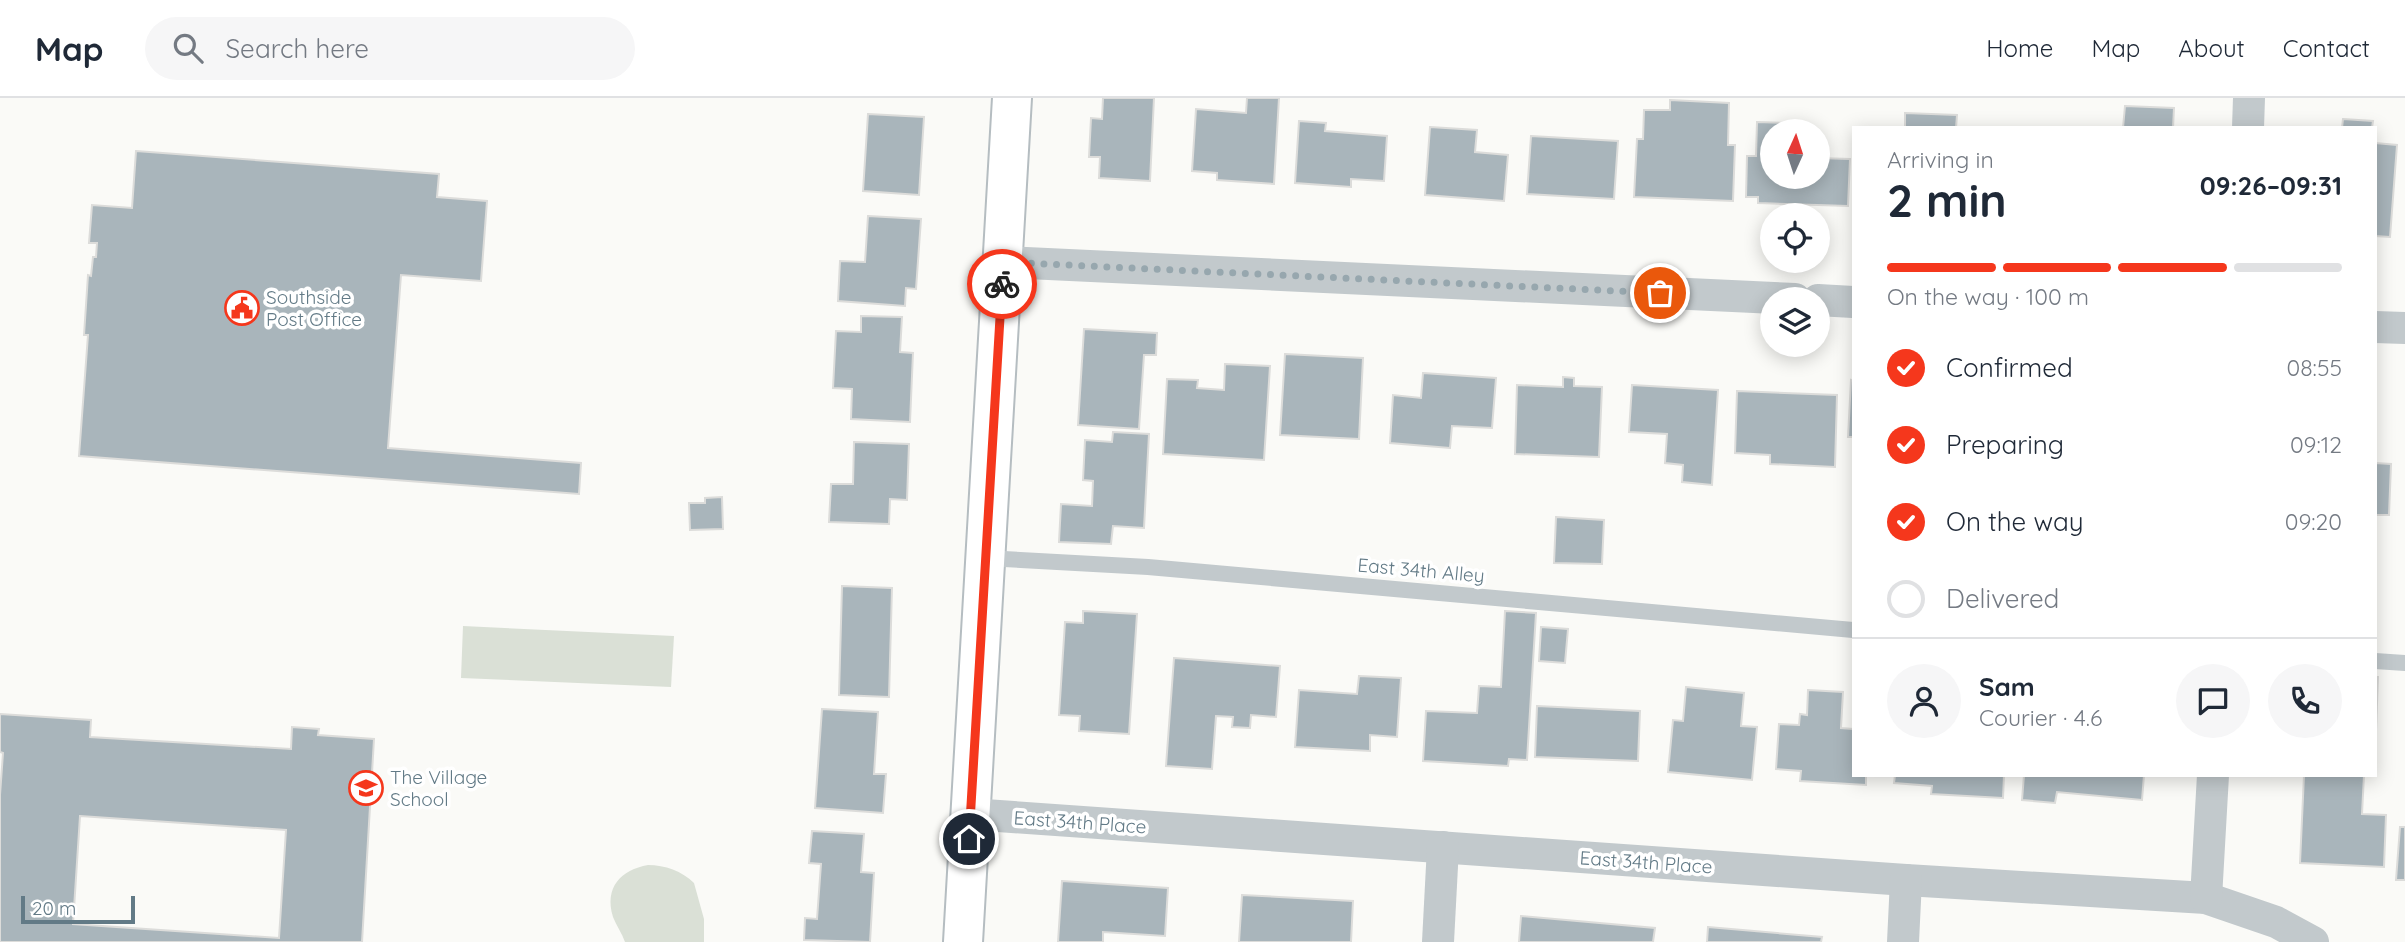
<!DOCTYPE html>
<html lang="en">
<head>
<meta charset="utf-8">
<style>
  body { margin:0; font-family:Quicksand,sans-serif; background:#f6f6f7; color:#1f2937; height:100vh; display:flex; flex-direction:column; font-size:26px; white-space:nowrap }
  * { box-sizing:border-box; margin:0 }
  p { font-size:23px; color:#747a83 }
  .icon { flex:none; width:38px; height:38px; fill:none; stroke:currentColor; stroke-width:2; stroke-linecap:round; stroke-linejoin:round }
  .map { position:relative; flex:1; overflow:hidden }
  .details { position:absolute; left:1852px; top:28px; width:525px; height:651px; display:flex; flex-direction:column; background:#fff; border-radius:0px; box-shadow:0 4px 18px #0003 }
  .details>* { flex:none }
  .needle { width:46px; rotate:3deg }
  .tools { position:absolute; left:1760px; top:21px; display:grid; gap:14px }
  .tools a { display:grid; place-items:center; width:70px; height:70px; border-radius:50%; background:#fff; box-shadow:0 4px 18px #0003; font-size:35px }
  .scale { position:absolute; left:21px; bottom:18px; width:114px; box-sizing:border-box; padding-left:7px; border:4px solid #627a86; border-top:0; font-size:19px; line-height:24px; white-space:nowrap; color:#627a86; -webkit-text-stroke:5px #fff; paint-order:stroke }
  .pin { position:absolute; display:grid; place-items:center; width:60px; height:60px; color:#fff; margin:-30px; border:4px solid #fff; border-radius:50%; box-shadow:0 2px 7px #0007 }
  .courier { position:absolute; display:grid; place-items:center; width:70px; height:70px; margin:-35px; border:5px solid #f5371c; border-radius:50%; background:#fff; color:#222; box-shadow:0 2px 9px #0007 }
  .overview em { font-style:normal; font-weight:700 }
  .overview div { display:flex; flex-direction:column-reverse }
  .overview { display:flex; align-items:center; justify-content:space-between; height:119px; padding:0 35px }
  h1 { font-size:46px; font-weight:700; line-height:52px }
  .bar { display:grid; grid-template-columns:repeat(4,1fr); gap:10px 7px; align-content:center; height:84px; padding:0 35px }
  .bar i { height:9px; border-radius:5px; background:#e0e1e3 }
  .bar .selected { background:#f5371c }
  .bar p { grid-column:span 4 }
  .line { display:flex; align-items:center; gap:18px; padding:0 35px; border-top:2px solid #e0e1e3 }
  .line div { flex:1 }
  .round { display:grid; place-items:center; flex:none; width:74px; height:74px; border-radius:37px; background:#f6f6f7 }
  ol { padding:0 35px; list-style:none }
  li { display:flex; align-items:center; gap:21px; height:77px }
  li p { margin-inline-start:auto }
  li .icon { padding:7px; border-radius:50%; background:#f5371c; color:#fff; stroke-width:4 }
  li:last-child { color:#747a83 }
  li i { width:38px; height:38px; border:4px solid #e0e1e3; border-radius:50% }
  header { display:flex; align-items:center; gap:42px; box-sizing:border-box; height:98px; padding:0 35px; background:#fff; border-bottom:2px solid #e0e1e3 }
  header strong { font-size:33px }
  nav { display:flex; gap:38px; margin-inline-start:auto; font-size:24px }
  .search { width:490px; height:63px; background:#f6f6f7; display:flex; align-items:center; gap:18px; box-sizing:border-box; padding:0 24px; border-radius:38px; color:#747a83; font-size:26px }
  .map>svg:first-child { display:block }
  .green { fill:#dae0d6 }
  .building { fill:#a9b5bb; stroke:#dcdcda; stroke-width:2; fill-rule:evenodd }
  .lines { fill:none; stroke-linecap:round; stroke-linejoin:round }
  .secondary-casing { stroke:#b5bdc1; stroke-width:42 }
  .lane { stroke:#c2c9cc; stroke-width:16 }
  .street { stroke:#c2c9cc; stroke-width:32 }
  .secondary { stroke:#fff; stroke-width:38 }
  .done { stroke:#97a7ae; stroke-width:7; stroke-dasharray:0 12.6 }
  .route { stroke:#f5371c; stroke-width:9 }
  .labels { text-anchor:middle; stroke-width:7; stroke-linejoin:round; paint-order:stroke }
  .poi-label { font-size:19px; fill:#627a86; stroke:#fff; text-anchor:start }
  .street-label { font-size:19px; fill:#627a86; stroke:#fff }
</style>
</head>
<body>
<header>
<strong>Map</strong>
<div class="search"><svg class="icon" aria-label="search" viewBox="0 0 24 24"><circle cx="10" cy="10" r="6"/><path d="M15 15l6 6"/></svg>Search here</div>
<nav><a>Home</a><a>Map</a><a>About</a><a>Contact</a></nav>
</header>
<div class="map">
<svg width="2405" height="844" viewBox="0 0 2405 844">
  <rect width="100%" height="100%" fill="#fafaf7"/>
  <!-- green -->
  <g class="green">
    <polygon points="463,528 674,538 671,589 461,580"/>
    <path d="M648,767C665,767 682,773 694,785L704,821V844H625C622,835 616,827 613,819C604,789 621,772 648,767Z"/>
  </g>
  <!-- building -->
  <g class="building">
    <polygon points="1103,0 1154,0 1150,83 1099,80 1100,59 1089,59 1091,20 1102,21"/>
    <polygon points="1247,0 1279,0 1274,86 1217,82 1217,75 1192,73 1196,11 1246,15"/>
    <polygon points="1670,2 1729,5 1728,47 1735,47 1733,103 1634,99 1637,41 1643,41 1644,12 1670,12"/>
    <polygon points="2125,8 2174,10 2173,30 2123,30"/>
    <polygon points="1905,15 1957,17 1956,30 1905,30"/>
    <polygon points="868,16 924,19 919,97 863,93"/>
    <polygon points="2343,21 2373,23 2372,30 2342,30"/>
    <polygon points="1299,23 1326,25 1325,33 1387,38 1384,83 1351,81 1351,89 1295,85"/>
    <polygon points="1757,24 1788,25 1788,33 1773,33 1773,79 1818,79 1818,60 1850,61 1848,108 1758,105 1758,99 1746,99 1747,58 1756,58"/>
    <polygon points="1430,29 1477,32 1475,54 1508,57 1504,103 1425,97"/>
    <polygon points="1531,38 1618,43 1614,101 1527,96"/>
    <polygon points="2375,45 2397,47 2390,139 2375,138"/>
    <polygon points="136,53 439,76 437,99 487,103 481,183 401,177 388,350 581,365 579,396 79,358 88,237 84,237 88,177 91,178 93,159 96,159 97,145 89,145 92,107 132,110"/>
    <polygon points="868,118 921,121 916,191 906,190 905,208 838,203 840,163 865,164"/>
    <polygon points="861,218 902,219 900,254 913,255 910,324 851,321 852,291 833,290 836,233 861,234"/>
    <polygon points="1084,231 1157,235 1156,257 1144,257 1139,331 1078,327"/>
    <polygon points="1285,256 1363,260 1359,341 1280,337"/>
    <polygon points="1225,266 1270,268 1264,362 1163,356 1167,281 1198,282 1197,290 1224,292"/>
    <polygon points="1423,275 1496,280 1492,330 1452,328 1450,350 1390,345 1393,297 1421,300"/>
    <polygon points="1563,279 1574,280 1574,288 1602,289 1599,359 1515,356 1517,287 1563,289"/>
    <polygon points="1851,282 1853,283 1853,339 1848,339"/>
    <polygon points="1632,287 1718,292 1712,387 1682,384 1683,367 1665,365 1667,336 1629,334"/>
    <polygon points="1737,293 1837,297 1835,369 1770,366 1770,357 1735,355"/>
    <polygon points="1113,334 1149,336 1144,430 1113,428 1111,446 1059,444 1061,406 1092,408 1093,383 1083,382 1085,342 1112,344"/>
    <polygon points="854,344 909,346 907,402 890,401 889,426 829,424 831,386 853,386"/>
    <polygon points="2375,365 2391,366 2389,417 2375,417"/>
    <polygon points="722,399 723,431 690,432 689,405 705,405 705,400"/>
    <polygon points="1556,419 1604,422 1602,466 1554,465"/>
    <polygon points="842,488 892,490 889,599 839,597"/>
    <polygon points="1083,513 1137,516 1129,636 1079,633 1080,618 1059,617 1065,524 1083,525"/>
    <polygon points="1505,513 1536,515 1527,662 1509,661 1508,668 1423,663 1426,613 1477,615 1479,588 1501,589"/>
    <polygon points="1541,529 1568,531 1565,565 1539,563"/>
    <polygon points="1174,560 1280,568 1276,619 1251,617 1250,630 1232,629 1233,619 1216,618 1212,671 1166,668"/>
    <polygon points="1359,578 1401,580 1397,639 1370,637 1370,653 1295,649 1299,592 1357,596"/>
    <polygon points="2375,579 2378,579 2376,632 2375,632"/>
    <polygon points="1686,589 1744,595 1741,628 1757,629 1752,682 1668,674 1673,622 1683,623"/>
    <polygon points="1808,592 1843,594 1841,630 1853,631 1853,677 1866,677 1866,687 1800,683 1801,673 1776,671 1779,626 1799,627 1800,616 1807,617"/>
    <polygon points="1537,608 1640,613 1638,663 1535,659"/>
    <polygon points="822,611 878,614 874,676 886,676 883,715 815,710"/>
    <path d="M0,616L91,622L90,639L291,651L292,629L319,631L318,637L374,641L362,844H0V697L3,655L0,654ZM80,718L286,732L279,840L73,826Z"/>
    <polygon points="1895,677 2004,677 2003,700 1931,696 1932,688 1894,685"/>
    <polygon points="2024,677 2144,677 2142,702 2057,694 2055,705 2022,702"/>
    <polygon points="2304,677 2364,677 2362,716 2386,717 2384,769 2300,765"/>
    <polygon points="2400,729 2405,729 2405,782 2396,782"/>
    <polygon points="812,733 864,736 861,774 874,775 870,844 804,842 805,820 817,821 821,766 809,765"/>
    <polygon points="1062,783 1168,790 1165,838 1103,834 1103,844 1058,844"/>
    <polygon points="1242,797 1353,803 1351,844 1239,844"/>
    <polygon points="1521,818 1655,830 1653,844 1519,844"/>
    <polygon points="1708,829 1822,839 1821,844 1707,844"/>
  </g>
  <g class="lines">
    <!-- secondary casing -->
    <g class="secondary-casing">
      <polyline id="secondary" points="963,844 1012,0"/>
    </g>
    <!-- lane -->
    <g class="lane">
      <polyline points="985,460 1148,469 1853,532"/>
      <polyline points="2375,563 2405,565"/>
    </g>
    <!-- street -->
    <g class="street">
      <polyline points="2248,30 2249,0"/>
      <polyline points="1003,164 1795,201"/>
      <polyline points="1818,202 1853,204"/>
      <polyline points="2375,229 2405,230"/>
      <polyline points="970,716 1906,782 2206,800 2276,824 2313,844"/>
      <polyline points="2206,800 2213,677"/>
      <polyline points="1438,844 1443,749"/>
      <polyline points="1903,844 1906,782"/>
    </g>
    <!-- secondary -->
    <use href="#secondary" class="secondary"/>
  </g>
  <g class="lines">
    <!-- done -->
    <polyline class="done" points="1002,186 1003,164 1660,195"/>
    <!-- route -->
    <polyline class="route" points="969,741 1002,186"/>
  </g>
  <!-- icons -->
  <defs>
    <g id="civic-ring" transform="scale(1.75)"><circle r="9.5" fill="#fff" stroke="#f5371c" stroke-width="1.5"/><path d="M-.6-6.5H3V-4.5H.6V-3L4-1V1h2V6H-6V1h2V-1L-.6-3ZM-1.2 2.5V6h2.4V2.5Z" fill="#f5371c"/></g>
    <g id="school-ring" transform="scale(1.75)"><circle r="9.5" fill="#fff" stroke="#f5371c" stroke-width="1.5"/><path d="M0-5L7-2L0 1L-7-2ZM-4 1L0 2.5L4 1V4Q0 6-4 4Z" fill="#f5371c"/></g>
  </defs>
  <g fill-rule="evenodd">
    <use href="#civic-ring" x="242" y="210"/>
    <use href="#school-ring" x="366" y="690"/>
  </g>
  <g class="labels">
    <!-- poi labels -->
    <g class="poi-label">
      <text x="266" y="206">Southside<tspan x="266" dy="22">Post Office</tspan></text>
      <text x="390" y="686">The Village<tspan x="390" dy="22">School</tspan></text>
    </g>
    <!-- street labels -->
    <g class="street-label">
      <text transform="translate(1421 472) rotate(5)" y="7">East 34th Alley</text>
      <text transform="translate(1080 724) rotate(4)" y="7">East 34th Place</text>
      <text transform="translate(1646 764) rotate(4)" y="7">East 34th Place</text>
    </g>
  </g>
</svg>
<div class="tools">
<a><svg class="needle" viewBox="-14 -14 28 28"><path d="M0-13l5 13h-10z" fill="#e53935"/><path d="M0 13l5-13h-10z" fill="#747a83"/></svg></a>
<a><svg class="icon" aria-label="locate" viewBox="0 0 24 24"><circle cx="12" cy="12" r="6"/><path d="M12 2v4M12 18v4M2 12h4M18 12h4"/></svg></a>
<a><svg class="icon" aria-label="layers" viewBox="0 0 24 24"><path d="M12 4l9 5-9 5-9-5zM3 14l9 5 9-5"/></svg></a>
</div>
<div class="scale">20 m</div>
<div class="pin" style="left:1660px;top:195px;background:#ea580c"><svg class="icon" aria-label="bag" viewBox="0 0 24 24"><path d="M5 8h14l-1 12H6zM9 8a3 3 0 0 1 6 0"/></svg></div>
<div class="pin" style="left:969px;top:741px;background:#1f2937"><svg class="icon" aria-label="home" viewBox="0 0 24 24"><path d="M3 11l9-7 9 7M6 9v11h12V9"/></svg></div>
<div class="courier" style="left:1002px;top:186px"><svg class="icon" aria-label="bike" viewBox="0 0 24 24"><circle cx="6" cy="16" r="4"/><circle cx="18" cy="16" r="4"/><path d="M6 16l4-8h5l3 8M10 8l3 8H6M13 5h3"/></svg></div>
<section class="details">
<div class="overview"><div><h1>2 min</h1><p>Arriving in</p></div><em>09:26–09:31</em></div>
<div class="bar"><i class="selected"></i><i class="selected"></i><i class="selected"></i><i></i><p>On the way · 100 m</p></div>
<ol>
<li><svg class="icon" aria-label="check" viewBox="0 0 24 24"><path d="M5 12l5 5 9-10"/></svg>Confirmed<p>08:55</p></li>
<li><svg class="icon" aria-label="check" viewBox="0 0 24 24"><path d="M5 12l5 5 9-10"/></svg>Preparing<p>09:12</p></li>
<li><svg class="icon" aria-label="check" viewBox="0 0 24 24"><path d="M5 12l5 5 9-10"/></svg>On the way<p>09:20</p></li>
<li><i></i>Delivered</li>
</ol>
<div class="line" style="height:126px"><a class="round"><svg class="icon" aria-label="person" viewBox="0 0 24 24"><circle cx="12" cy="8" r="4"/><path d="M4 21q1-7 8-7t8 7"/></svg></a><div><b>Sam</b><p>Courier · 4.6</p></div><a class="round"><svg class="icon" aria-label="chat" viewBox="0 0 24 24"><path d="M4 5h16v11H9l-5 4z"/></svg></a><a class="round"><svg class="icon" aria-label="phone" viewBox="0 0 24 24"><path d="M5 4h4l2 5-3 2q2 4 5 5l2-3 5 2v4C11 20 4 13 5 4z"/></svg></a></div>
</section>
</div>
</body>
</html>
